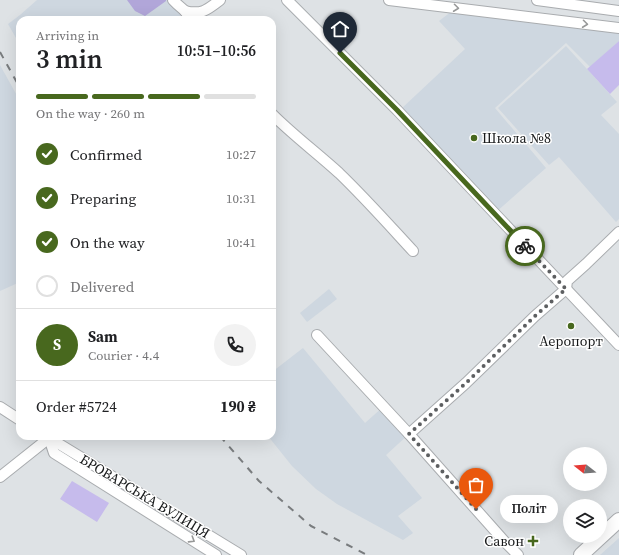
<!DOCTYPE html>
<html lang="en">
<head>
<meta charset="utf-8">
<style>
  body { margin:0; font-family:"Source Serif 4",serif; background:#f2f2f2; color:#202124; height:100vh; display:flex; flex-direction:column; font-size:15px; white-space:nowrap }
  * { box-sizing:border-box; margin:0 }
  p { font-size:13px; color:#757577 }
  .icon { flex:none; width:22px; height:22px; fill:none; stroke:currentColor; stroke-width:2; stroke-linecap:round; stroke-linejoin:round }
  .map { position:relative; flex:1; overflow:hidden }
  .details { position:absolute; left:16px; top:16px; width:260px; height:424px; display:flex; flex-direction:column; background:#fff; border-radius:12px; box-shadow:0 4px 16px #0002 }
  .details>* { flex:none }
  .needle { width:26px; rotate:287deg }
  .tools { position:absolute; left:563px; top:447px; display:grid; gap:8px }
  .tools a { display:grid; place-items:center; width:44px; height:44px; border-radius:50%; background:#fff; box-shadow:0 4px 16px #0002; font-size:20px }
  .pin { position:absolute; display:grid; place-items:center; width:34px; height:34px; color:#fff; margin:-41px -17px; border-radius:50% 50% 50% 0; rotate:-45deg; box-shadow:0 0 4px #0007 }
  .pin .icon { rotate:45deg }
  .courier { position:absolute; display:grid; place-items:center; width:40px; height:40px; margin:-20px; border:3px solid #48681e; border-radius:50%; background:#fff; color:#222; box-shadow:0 1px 5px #0007 }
  .bubble { position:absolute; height:28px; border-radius:14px; background:#fff; box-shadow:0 4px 16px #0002; font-size:13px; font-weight:600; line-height:28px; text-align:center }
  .summary em { font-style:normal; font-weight:600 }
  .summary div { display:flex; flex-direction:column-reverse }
  .summary { display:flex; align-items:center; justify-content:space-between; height:68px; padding:0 20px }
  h1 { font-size:26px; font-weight:600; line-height:30px }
  .bar { display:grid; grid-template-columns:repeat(4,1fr); gap:6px 4px; align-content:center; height:48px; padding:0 20px }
  .bar i { height:5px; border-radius:3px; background:#e0e0e0 }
  .bar .on { background:#48681e }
  .bar p { grid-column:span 4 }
  .line { display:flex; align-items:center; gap:10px; padding:0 20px; border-top:1px solid #e0e0e0 }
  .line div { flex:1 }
  .round { display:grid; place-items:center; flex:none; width:42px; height:42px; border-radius:21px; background:#f2f2f2 }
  ol { padding:0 20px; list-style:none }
  li { display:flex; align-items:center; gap:12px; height:44px }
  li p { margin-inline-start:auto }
  li .icon { padding:4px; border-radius:50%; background:#48681e; color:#fff; stroke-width:4 }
  li:last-child { color:#757577 }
  li i { width:22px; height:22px; border:2px solid #e0e0e0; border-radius:50% }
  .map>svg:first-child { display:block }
  .built { fill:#ced7e0 }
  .green { fill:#c6bbec }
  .forest { fill:#b1a6d9 }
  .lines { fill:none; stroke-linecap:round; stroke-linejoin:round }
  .minor-casing { stroke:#a9acaf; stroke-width:12 }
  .highway-casing { stroke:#a9acaf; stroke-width:16 }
  .minor { stroke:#fff; stroke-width:10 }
  .highway { stroke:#fff; stroke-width:14 }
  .rail { stroke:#797c7e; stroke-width:2; stroke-dasharray:7 7; stroke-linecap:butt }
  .oneway { stroke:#979898 }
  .done { stroke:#5d5f61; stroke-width:4; stroke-dasharray:0 7.2 }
  .route { stroke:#48681e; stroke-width:5 }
  .poi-dot { fill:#48681e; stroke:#fff; stroke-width:1.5 }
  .labels { text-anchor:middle; stroke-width:3; stroke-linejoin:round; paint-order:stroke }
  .poi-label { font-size:14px; fill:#17191a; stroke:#fff; text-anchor:start }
  .street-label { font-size:14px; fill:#17191a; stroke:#fff }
</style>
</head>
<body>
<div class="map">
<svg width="619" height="555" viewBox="0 0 619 555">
  <rect width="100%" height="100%" fill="#dee2e5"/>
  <!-- built -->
  <g class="built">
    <polygon points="37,0 170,0 184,20 20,20 20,45 8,24 20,15"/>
    <polygon points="452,11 619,32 619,41 590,67 566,43 495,108 546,168 495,213 401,109 465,49 439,21"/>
    <polygon points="566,46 617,102 601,115 619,134 619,219 616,222 559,157 549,165 498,108"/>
    <polygon points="0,65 20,101 20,282 0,291"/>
    <polygon points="329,289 337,299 307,322 300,313"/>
    <polygon points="303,348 365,423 383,407 409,434 386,455 422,498 398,516 413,533 403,540 337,504 316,489 292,466 268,436 272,436 272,372"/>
    <polygon points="619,538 619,555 600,555"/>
  </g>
  <!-- green -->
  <g class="green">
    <polygon points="619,41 619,85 610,94 587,69"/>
    <polygon points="72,481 109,503 97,522 60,499"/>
  </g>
  <!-- forest -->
  <polygon class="forest" points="127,0 166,0 166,1 145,16 135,11"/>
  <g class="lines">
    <!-- minor casing -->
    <g class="minor-casing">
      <g id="minor">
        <polyline points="173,0 177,4 185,11 191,20"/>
        <polyline points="287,0 397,110 619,345"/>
        <polyline points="389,0 619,28"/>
        <polyline points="537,0 619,11"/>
        <path d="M185,11C202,15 207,10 220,0"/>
        <path d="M272,114C293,135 317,153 339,173C365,198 389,225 413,251"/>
        <polyline points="317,335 409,434 505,542 518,555"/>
        <polyline points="0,407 20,420"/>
        <polyline points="409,434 466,383 535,316 566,289 567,281 586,264 619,232"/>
        <polyline points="46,436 241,555"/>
        <polyline points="49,438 54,453 216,555"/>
        <polyline points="0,477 49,438"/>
      </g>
    </g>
    <!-- highway casing -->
    <g class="highway-casing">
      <polyline id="highway" points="581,555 619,520"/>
    </g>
    <!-- minor -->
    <use href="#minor" class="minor"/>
    <!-- highway -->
    <use href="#highway" class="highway"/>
    <!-- rail -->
    <g class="rail">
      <polyline points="0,52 20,88"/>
      <polyline points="220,436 259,481 311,526 367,555"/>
    </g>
  </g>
  <!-- one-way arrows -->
  <defs><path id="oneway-chevron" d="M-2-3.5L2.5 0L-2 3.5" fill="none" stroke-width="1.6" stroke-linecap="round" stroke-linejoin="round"/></defs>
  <g class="oneway">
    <use href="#oneway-chevron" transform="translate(456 8) rotate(7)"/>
    <use href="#oneway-chevron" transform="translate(585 24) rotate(7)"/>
    <use href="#oneway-chevron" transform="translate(192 540) rotate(32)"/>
  </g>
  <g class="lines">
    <!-- done -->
    <polyline class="done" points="476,509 409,434 466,383 535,316 566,289 525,246"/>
    <!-- route -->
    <polyline class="route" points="340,53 397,110 525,246"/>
  </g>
  <!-- markers -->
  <g class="poi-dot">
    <circle cx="474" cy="138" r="4"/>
    <circle cx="571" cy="326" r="4"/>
    <path d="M531 535h4v4h4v4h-4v4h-4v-4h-4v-4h4z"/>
  </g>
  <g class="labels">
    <!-- poi labels -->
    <g class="poi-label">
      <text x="482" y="143">Школа №8</text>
      <text x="571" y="346" text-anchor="middle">Аеропорт</text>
      <text x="524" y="546" text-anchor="end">Савон</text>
    </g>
    <!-- street labels -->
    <g class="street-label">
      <text transform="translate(145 496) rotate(31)" y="5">БРОВАРСЬКА ВУЛИЦЯ</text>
    </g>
  </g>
</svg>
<div class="tools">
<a><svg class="needle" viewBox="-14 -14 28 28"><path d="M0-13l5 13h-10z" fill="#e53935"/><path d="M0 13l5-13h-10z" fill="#757577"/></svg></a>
<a><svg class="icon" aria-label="layers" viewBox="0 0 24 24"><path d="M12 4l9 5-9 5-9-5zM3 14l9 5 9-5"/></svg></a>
</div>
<div class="pin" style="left:476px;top:509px;background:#ea580c"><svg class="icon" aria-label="bag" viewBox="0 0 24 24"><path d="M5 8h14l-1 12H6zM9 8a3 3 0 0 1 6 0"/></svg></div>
<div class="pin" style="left:340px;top:53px;background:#1f2937"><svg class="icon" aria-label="home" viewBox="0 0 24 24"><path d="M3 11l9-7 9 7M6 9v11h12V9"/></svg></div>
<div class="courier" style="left:525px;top:246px"><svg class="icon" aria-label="bike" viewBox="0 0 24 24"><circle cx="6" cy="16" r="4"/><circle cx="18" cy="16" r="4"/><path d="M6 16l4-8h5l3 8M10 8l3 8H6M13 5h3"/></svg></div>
<div class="bubble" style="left:500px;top:495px;width:58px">Політ</div>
<section class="details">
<div class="summary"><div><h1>3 min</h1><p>Arriving in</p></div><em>10:51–10:56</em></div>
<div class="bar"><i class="on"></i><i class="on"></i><i class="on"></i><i></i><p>On the way · 260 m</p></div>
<ol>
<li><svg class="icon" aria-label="check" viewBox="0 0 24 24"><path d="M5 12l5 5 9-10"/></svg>Confirmed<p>10:27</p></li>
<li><svg class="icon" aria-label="check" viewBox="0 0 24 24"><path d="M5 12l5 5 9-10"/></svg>Preparing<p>10:31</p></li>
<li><svg class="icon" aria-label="check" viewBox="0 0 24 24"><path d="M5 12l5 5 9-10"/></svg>On the way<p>10:41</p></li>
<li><i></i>Delivered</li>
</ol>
<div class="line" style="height:72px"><b class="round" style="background:#48681e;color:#fff">S</b><div><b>Sam</b><p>Courier · 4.4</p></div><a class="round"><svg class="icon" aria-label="phone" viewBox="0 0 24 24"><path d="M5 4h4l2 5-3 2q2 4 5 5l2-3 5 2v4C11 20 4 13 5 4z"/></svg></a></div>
<div class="line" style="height:52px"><div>Order #5724</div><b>190 ₴</b></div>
</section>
</div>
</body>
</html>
